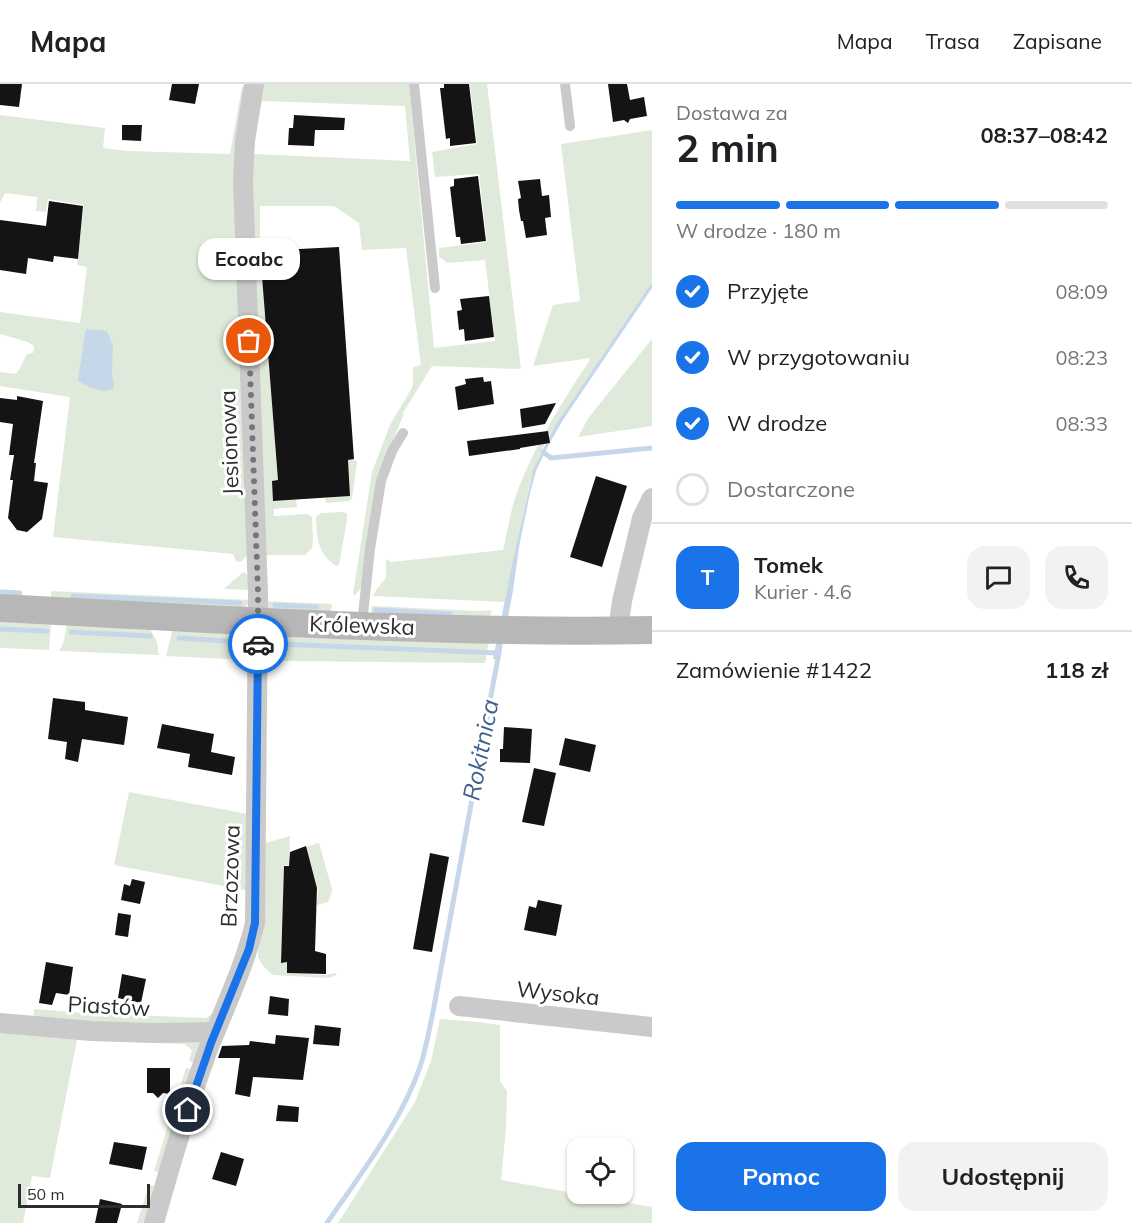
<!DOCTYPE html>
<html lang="pl">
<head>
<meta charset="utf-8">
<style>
  body { margin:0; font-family:Mulish,sans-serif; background:#f2f2f2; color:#202124; height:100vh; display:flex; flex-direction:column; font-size:22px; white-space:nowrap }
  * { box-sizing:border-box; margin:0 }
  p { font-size:20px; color:#757577 }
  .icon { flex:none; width:33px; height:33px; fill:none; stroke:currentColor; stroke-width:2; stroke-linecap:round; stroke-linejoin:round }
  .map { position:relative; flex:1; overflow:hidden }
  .side { display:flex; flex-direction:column; background:#fff; width:480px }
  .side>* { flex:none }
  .tools { position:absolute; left:567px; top:1054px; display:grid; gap:12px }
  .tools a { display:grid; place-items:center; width:66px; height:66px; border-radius:12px; background:#fff; box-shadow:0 2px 4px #0004; font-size:30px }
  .scale { position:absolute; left:18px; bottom:15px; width:132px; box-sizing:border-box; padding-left:6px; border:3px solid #2d2d2d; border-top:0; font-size:16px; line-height:21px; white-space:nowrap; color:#2d2d2d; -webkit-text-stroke:4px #fff; paint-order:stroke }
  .pin { position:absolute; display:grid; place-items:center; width:51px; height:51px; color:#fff; margin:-26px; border:3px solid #fff; border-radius:50%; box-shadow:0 2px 6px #0007 }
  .courier { position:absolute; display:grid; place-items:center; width:60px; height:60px; margin:-30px; border:4px solid #1a73e8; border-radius:50%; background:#fff; color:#222; box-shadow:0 2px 8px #0007 }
  .bubble { position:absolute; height:42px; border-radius:18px; background:#fff; box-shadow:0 2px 4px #0004; font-size:20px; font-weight:700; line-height:42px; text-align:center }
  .overview em { font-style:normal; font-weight:700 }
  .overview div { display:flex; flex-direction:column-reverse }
  .overview { display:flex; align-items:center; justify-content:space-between; height:102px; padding:0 24px }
  h1 { font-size:39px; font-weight:700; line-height:45px }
  .bar { display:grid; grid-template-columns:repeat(4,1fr); gap:9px 6px; align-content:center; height:72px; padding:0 24px }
  .bar i { height:8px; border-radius:4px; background:#e0e0e0 }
  .bar .current { background:#1a73e8 }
  .bar p { grid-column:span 4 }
  .line { display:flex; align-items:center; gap:15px; padding:0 24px; border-top:2px solid #e0e0e0 }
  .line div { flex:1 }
  .round { display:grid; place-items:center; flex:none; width:63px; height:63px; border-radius:18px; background:#f2f2f2 }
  ol { padding:0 24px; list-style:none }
  li { display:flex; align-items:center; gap:18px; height:66px }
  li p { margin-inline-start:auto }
  li .icon { padding:6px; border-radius:50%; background:#1a73e8; color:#fff; stroke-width:4 }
  li:last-child { color:#757577 }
  li i { width:33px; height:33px; border:3px solid #e0e0e0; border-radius:50% }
  .cta { display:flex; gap:12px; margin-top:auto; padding:12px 24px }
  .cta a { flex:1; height:69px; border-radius:18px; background:#1a73e8; color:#fff; font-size:24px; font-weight:700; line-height:69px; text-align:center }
  .cta a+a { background:#f2f2f2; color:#202124 }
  header { display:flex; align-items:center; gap:36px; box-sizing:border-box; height:84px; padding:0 30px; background:#fff; border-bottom:2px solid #e0e0e0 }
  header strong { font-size:28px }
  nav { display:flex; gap:33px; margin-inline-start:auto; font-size:21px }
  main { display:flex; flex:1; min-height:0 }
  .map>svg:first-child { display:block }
  .green { fill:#e0eada }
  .water { fill:#c7d7ea }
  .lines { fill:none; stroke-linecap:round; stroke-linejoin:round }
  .stream { stroke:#c7d7ea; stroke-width:5 }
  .building { fill:#141414 }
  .lane { stroke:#cacaca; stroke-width:10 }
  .street { stroke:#cacaca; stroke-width:20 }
  .secondary { stroke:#b7b7b7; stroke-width:28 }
  .done { stroke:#767676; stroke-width:6; stroke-dasharray:0 10.8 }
  .route { stroke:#1a73e8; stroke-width:8 }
  .labels { text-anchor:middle; stroke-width:6; stroke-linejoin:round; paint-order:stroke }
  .street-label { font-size:22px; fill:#2d2d2d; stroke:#fff }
  .water-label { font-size:24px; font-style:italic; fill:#3e628c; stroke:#fff }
</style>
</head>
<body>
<header>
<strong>Mapa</strong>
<nav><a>Mapa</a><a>Trasa</a><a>Zapisane</a></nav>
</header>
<main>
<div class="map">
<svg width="652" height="1139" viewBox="0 0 652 1139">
  <rect width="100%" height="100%" fill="#fff"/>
  <!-- green -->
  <g class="green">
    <polygon points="260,0 409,0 434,264 495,257 485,176 448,179 439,173 439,164 487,158 479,90 435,93 432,68 477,60 470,0 487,0 521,285 432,282 403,329 404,330 381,384 361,504 355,511 353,510 372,388 390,341 413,302 413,283 421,281 406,164 362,166 359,139 334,122 260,122 260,167 278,396 273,417 296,416 297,423 274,425 274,432 307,430 312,433 313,456 312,464 305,471 266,471 250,98 252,70 410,77 405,22 262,17 255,51"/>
    <polygon points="242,3 246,4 249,469 244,475 240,478 236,477 233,470 53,453 70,313 0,302 0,288 15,290 19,286 27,270 33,269 34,262 28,258 0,250 0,228 80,239 87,183 77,181 84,121 48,115 46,128 36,127 37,113 5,109 0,119 0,31 105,44 103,64 128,67 230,70"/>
    <path d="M652,46V198L554,343L543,363L530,397L505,518L373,512L376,506L386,494V475L391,478L503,466C508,445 511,422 519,403C537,357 564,315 591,274L533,282L553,221L580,217L561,60Z"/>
    <polygon points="652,255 652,342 578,353 589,333"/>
    <polygon points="354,375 357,378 352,414 349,417 326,419 325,414 350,412 348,376"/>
    <path d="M343,428L347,430V436L339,481L336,482C317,468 317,455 316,433L321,429Z"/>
    <path d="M243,488C251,491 250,499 250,506L224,505Z"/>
    <polygon points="51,507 250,516 247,521 242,525 51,513"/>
    <polygon points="263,517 332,520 330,532 272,528 265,521"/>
    <polygon points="372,522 479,527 492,526 488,537 371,529"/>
    <polygon points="0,533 51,541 49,566 0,564"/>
    <polygon points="67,540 148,541 157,558 159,571 59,567 63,560"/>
    <polygon points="177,542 249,550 248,576 166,572 172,548"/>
    <polygon points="277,549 489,557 485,579 282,577 272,585 272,560"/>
    <polygon points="129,708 248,730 250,807 114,781"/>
    <polygon points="290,752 289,781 284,781 281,879 287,876 287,889 325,891 336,889 337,891 328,894 273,891 263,882 258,873 262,760"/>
    <polygon points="319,759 332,805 332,808 328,818 317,821 318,806 306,763"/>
    <polygon points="34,925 84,929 206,934 216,927 214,939 150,943 33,934"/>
    <polygon points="440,935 478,938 500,941 500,997 507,1007 506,1044 501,1096 652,1123 652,1139 338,1139 415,1018 431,977"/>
    <polygon points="0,943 204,956 198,979 189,977 192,966 184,960 77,956 50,1094 32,1092 23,1139 0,1139"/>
    <polygon points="186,984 196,986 162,1089 154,1087"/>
    <polygon points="149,1101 160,1103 149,1139 137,1139"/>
  </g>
  <!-- water -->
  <g class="water">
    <polygon points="652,198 652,204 563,336 548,362 536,387 530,409 519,463 513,507 500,575 493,575 512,481 533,386 554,343"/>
    <path d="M87,245L107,247L113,262L112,290L114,300L113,305C101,310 89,303 78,297L85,248Z"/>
  </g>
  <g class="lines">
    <!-- stream -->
    <g class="stream">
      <polyline points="543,368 551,374 652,364"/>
      <polyline points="0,508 20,509"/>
      <polyline points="73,512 240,519"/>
      <polyline points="275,521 317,523"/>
      <polyline points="376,526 450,530"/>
      <polyline points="0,545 47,547"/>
      <polyline points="71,548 150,552"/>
      <polyline points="179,554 243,558"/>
      <polyline points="278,560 499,569"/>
      <path d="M327,1139C361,1089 400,1040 420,983C426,965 429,946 433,928L499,568"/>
    </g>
  </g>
  <!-- building -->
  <g class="building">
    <polygon points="0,0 22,0 19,23 0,21"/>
    <polygon points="172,0 199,0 195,20 169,16"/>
    <polygon points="444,0 469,0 476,59 450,62 450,54 446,55 440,4 444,4"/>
    <polygon points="608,0 627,0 630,16 644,13 647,32 630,35 628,39 624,36 613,38"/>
    <polygon points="294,31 345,34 344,46 315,46 314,62 288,61 289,44 293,44"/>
    <polygon points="122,41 142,41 141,57 122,56"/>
    <polygon points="478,92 486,157 461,160 460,153 456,153 450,103 454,102 454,95"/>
    <polygon points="540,95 542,112 549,111 551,133 545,134 547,151 526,154 523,137 521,137 519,126 518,115 521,114 518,97"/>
    <polygon points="49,117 83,122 78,175 54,172 53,178 28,174 26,190 0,186 0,136 46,142"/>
    <polygon points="339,163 354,375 348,376 350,412 273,417 272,397 278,396 260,167"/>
    <polygon points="489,212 494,253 465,257 464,245 459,246 457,227 462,226 460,215"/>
    <polygon points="483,293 484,298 491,297 494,320 458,326 455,303 466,300 465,295"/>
    <polygon points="17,312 43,317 34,379 36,379 34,397 48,399 42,435 27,448 17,446 8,434 13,396 10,396 14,371 9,371 13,340 0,338 0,314 17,316"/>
    <polygon points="556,319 545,340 522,344 520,325"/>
    <polygon points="548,347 550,359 520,364 520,365 469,372 467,357"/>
    <polygon points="596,392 627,402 602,483 570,473"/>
    <polygon points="53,614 85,618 85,626 128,633 124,661 82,655 78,678 65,675 67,658 48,655"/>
    <polygon points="162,640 214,650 211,668 235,673 232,691 188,683 190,670 157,664"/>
    <polygon points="504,643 532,645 530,679 500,678 500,665 503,665"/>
    <polygon points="565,654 596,661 590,688 559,681"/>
    <polygon points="534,684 556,689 544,742 522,738"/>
    <polygon points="306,762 317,804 315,867 326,870 326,890 287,889 287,878 281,879 284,782 289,782 290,768"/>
    <polygon points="430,769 449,773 432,868 413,865"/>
    <polygon points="132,795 145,798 140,820 121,816 124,800 130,802"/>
    <polygon points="538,816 562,821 556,852 524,846 529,822 536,824"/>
    <polygon points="118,829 131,831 128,853 115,851"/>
    <polygon points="46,878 73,883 69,911 56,909 52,921 39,919"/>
    <polygon points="122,890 146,895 141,919 118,914"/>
    <polygon points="270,912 289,915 288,932 268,930"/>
    <polygon points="315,941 341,944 339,962 313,960"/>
    <polygon points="276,951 309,954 303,996 253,993 250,1013 235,1010 240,974 218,974 222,962 249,961 250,957 275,960"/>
    <polygon points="147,984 170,984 170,1010 163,1009 158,1014 153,1009 147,1009"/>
    <polygon points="278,1021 299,1023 298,1038 276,1037"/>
    <polygon points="114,1058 147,1063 142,1086 109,1080"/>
    <polygon points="221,1068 244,1075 236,1102 212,1095"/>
    <polygon points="100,1115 122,1120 117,1139 95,1139"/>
  </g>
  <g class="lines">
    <!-- lane -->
    <g class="lane">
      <polyline points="414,0 435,204"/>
      <polyline points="565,0 570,42"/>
      <polyline points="362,540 370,465 381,397 392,367 403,349"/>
    </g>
    <!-- street -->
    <g class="street">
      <polyline points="618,547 622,517 642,434 652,414"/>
      <polyline points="459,922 652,943"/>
      <polyline points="0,939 92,947 153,949 215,948"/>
      <path d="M154,1139C170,1082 187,1024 207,968C224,925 244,884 255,839L258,509L243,97L245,57L254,0"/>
    </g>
    <!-- secondary -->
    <path class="secondary" d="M0,524C217,535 435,550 652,546"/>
  </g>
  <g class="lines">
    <!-- done -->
    <polyline class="done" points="249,257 258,509 258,560"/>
    <!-- route -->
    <polyline class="route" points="188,1026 211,959 249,865 255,839 258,560"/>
  </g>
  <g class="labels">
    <!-- street labels -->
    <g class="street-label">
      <text transform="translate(229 359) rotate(-92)" y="8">Jesionowa</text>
      <text transform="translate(362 541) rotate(2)" y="8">Królewska</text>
      <text transform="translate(230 792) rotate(-88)" y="8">Brzozowa</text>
      <text transform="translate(558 909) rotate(6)" y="8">Wysoka</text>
      <text transform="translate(109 922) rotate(3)" y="8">Piastów</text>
    </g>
    <!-- water labels -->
    <g class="water-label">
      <text transform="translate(481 666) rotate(-79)" y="8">Rokitnica</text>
    </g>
  </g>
</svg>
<div class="tools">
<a><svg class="icon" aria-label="locate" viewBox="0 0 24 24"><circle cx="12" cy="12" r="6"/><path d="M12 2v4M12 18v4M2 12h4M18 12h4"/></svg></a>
</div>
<div class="scale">50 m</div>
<div class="pin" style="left:249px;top:257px;background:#ea580c"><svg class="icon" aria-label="bag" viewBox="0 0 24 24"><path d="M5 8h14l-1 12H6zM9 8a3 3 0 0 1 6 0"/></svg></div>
<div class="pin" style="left:188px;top:1026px;background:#1f2937"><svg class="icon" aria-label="home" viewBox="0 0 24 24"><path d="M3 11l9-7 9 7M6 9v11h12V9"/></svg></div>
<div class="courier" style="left:258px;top:560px"><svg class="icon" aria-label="car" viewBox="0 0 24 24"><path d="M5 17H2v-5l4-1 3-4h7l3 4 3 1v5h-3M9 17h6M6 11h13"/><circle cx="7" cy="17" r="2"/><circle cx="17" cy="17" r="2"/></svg></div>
<div class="bubble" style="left:198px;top:154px;width:102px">Ecoabc</div>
</div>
<section class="side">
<div class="overview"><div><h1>2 min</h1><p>Dostawa za</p></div><em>08:37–08:42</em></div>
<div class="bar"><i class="current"></i><i class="current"></i><i class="current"></i><i></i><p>W drodze · 180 m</p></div>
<ol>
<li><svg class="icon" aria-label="check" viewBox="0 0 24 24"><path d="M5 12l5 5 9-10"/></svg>Przyjęte<p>08:09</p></li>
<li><svg class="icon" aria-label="check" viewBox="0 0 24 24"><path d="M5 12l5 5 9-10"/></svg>W przygotowaniu<p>08:23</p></li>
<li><svg class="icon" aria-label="check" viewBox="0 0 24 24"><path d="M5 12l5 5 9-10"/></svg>W drodze<p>08:33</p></li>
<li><i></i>Dostarczone</li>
</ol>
<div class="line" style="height:108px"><b class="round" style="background:#1a73e8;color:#fff">T</b><div><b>Tomek</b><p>Kurier · 4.6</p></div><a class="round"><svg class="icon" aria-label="chat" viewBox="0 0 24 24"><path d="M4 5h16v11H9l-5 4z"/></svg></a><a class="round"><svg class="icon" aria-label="phone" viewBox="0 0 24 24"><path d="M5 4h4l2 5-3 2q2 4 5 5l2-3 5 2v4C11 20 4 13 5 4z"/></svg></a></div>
<div class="line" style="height:78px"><div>Zamówienie #1422</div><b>118 zł</b></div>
<div class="cta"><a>Pomoc</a><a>Udostępnij</a></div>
</section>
</main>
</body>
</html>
